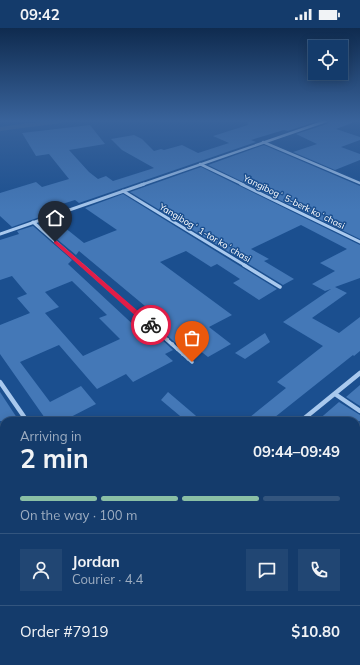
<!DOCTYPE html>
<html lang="en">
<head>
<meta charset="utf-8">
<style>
  body { margin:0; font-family:Mulish,sans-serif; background:#214673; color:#f1f3f6; height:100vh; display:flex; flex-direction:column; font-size:15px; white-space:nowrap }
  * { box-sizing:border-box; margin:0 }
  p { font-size:13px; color:#9dadc1 }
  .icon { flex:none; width:22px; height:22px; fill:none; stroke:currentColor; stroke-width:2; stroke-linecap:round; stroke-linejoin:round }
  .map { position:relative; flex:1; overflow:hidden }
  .details { position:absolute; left:0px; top:389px; width:360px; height:248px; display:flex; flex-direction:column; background:#143b6b; border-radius:12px 12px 0 0; box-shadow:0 2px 10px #0003,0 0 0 1px #33557e }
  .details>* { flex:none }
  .fabs { position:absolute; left:308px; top:12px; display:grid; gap:8px }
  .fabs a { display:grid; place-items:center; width:40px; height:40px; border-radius:0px; background:#143b6b; box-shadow:0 2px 10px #0003,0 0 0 1px #33557e; font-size:20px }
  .pin { position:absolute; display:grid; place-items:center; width:34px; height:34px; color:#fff; margin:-41px -17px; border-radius:50% 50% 50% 0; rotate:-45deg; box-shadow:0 0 4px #0007 }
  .pin .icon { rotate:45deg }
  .courier { position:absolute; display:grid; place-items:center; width:40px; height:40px; margin:-20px; border:3px solid #e11d48; border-radius:50%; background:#fff; color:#222; box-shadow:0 1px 5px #0007 }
  .summary em { font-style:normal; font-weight:700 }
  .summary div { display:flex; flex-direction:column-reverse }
  .summary { display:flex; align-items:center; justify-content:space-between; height:68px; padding:0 20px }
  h1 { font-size:26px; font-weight:700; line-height:30px }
  .bar { display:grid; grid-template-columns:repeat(4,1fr); gap:6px 4px; align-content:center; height:48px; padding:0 20px }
  .bar i { height:5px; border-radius:3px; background:#33557e }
  .bar .on { background:#8abfa5 }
  .bar p { grid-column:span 4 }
  .line { display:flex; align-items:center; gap:10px; padding:0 20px; border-top:1px solid #33557e }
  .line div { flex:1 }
  .round { display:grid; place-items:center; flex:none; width:42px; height:42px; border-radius:0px; background:#214673 }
  .status { display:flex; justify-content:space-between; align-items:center; height:28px; padding:0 20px; background:#143b6b; direction:ltr }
  .status svg { height:11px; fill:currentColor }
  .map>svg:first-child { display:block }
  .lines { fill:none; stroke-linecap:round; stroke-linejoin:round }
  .canal { fill:#3c6290; fill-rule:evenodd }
  .building { fill:#4478b7; fill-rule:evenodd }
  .minor-far4 { stroke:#a9c9ee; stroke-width:2.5 }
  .minor-far3 { stroke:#a9c9ee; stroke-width:3 }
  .minor-far2 { stroke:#a9c9ee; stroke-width:3.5 }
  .minor-far1 { stroke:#a9c9ee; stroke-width:4.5 }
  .minor { stroke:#a9c9ee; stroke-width:6 }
  .route { fill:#e11d48 }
  .done { stroke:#afc1d8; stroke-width:4; stroke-dasharray:0 7.2 }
  .labels { text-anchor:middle; stroke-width:3; stroke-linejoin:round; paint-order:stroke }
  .far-street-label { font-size:9px; fill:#fff; stroke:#1b4f8f }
</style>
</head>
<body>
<div class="status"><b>09:42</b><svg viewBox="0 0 49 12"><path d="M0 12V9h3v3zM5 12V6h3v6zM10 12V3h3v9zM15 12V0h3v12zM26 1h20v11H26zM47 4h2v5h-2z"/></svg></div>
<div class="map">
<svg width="360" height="637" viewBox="0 0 360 637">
  <rect width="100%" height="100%" fill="#1b4f8f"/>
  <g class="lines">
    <!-- canal -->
    <polygon class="canal" points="43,93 65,93 61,95 0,103 0,99"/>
  </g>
  <!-- building -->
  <g class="building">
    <polygon points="247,93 318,93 288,103 284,102 251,112 256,114 79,175 75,172 43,182 48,186 12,199 0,188 0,165 36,154 42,159 69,151 49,126 36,128 22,105 90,97 105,116 69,122 89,144 98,151 106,148 113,153 154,140 122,122 111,111 134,107 142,111 154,123 161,121 164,122 182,117 198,125 229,115 213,108 248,97"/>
    <polygon points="329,93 352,93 352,95 336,101 360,109 360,112 341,119 360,126 360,132 335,142 293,124 317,116 296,106 327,96"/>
    <polygon points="264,117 360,158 360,211 208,137"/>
    <polygon points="201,139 360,217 360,250 335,259 347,265 312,290 339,305 360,289 360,323 354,328 353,327 270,393 245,393 286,360 277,354 323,318 283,294 331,261 325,263 312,256 335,243 320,235 347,221 301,197 251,221 269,231 264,233 294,251 283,257 130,164"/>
    <polygon points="123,166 277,261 259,272 233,255 240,251 217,236 211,239 186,223 160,234 232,287 209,299 231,316 208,329 189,314 179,318 153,295 151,283 79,223 76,227 39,196 54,191 84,215 117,202 85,180"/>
    <path d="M33,198L72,232L68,236L139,302L147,298L173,322L165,326L173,333L133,354L126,346L97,361L59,317L20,334L50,374L81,358L96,376L63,393H47L0,326V297L30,285L17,270L27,266L12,248L0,252V212L19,206L17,203ZM72,253L107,287L99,290L120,311L83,328L45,285L59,279L45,264Z"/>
    <polygon points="265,305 270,314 245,331 235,325"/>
    <polygon points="360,357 360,378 346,369"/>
    <polygon points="0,364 19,393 0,393"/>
    <polygon points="168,364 202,393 186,393 161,372"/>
    <polygon points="339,374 360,387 360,393 317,393"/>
  </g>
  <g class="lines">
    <!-- minor-far4 -->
    <g class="minor-far4">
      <polyline points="263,114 360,155"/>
      <polyline points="200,136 244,157"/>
      <polyline points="141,157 326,93"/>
    </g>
    <!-- minor-far3 -->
    <g class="minor-far3">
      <polyline points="241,156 360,214"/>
      <polyline points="123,163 246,238"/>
      <polyline points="33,194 83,238"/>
      <polyline points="0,206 144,156"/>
    </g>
    <!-- minor-far2 -->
    <g class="minor-far2">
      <polyline points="82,237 192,334"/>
      <polyline points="244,237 280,259"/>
    </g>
    <!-- minor-far1 -->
    <g class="minor-far1">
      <polyline points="0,354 27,393"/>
      <polyline points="335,366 360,383"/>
      <polyline points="301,393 360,345"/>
    </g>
    <!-- minor -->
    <g class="minor">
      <polyline points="356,553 360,557"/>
      <polyline points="159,633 162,637"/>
      <polyline points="15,637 20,633"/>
    </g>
  </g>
  <!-- sky -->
  <linearGradient id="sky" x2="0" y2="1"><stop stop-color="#0f2b4f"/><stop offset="0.51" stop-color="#39639b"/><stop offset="1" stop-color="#39639b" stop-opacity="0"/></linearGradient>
  <rect width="360" height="182" fill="url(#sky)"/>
  <!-- route -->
  <polygon class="route" points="54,213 57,213 153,296 153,299 148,299 54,215"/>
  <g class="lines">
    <!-- done -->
    <polyline class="done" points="151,297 192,334"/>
  </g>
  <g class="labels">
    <!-- far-street labels -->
    <g class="far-street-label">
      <text transform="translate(294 174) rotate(26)" y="3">Yangibogʻ 5-berk koʻchasi</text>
      <text transform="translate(205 205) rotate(31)" y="3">Yangibogʻ 1-tor koʻchasi</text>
    </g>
  </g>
</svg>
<div class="fabs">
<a><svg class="icon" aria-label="locate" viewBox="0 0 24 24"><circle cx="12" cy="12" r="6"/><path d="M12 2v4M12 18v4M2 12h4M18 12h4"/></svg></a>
</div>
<div class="pin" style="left:192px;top:334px;background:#ea580c"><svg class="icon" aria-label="bag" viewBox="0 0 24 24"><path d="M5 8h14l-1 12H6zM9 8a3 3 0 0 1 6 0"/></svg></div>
<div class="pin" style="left:55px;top:214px;background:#1f2937"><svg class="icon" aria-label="home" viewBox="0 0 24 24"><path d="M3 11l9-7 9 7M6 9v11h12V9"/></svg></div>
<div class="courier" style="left:151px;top:297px"><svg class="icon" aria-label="bike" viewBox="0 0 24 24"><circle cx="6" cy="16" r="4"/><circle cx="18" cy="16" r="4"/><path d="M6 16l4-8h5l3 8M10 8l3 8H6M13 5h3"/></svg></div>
<section class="details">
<div class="summary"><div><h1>2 min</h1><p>Arriving in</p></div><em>09:44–09:49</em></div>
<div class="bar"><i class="on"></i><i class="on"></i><i class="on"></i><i></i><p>On the way · 100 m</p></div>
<div class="line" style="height:72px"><a class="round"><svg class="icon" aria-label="person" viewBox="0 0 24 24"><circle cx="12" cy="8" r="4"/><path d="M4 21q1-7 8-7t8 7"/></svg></a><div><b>Jordan</b><p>Courier · 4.4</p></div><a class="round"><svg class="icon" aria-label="chat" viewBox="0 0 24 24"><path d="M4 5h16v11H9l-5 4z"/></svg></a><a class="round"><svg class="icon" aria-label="phone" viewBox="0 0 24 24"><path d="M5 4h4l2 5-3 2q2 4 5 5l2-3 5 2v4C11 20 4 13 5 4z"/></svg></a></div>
<div class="line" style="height:52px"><div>Order #7919</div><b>$10.80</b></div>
</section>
</div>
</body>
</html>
